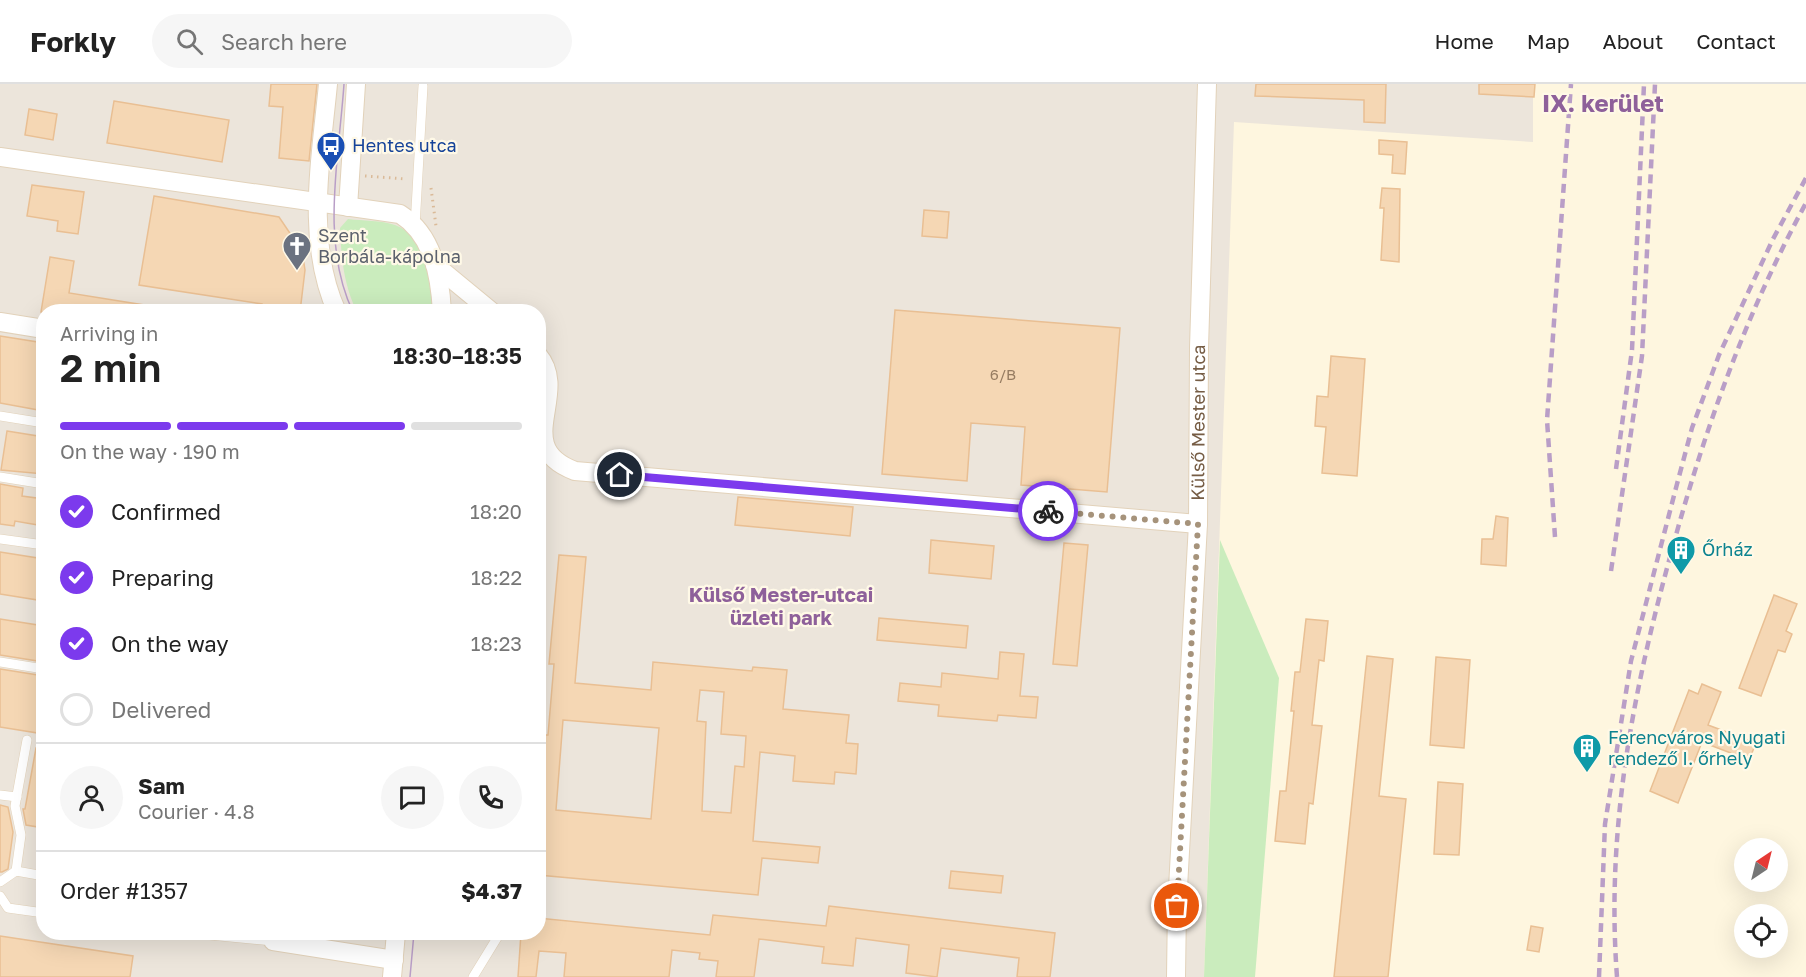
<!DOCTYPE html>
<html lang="en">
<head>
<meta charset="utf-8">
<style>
  body { margin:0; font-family:"Golos Text",sans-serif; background:#f6f6f6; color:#222; height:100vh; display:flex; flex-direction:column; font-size:22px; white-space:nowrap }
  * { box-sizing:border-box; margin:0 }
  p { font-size:20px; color:#767676 }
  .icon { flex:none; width:33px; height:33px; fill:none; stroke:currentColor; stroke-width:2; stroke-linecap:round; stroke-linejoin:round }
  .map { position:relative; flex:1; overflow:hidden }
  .drawer { position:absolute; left:36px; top:220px; width:510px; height:636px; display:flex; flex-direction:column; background:#fff; border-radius:24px; box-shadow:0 6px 24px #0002 }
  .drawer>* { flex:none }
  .needle { width:39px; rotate:35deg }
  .buttons { position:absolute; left:1734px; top:754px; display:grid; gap:12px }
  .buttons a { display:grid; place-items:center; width:54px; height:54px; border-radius:50%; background:#fff; box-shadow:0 6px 24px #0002; font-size:30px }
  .pin { position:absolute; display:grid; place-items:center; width:51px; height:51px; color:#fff; margin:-26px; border:3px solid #fff; border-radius:50%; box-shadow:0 2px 6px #0007 }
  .courier { position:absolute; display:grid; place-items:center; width:60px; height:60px; margin:-30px; border:4px solid #7c3aed; border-radius:50%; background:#fff; color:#222; box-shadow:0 2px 8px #0007 }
  .headline em { font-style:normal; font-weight:600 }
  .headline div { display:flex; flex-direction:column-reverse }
  .headline { display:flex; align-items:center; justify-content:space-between; height:102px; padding:0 24px }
  h1 { font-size:39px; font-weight:600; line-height:45px }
  .bar { display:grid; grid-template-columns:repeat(4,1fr); gap:9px 6px; align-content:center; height:72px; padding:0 24px }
  .bar i { height:8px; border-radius:4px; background:#e0e0e0 }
  .bar .on { background:#7c3aed }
  .bar p { grid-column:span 4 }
  .line { display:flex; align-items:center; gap:15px; padding:0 24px; border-top:2px solid #e0e0e0 }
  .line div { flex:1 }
  .round { display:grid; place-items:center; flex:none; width:63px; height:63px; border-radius:32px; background:#f6f6f6 }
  ol { padding:0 24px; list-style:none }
  li { display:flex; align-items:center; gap:18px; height:66px }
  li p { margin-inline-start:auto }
  li .icon { padding:6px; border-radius:50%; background:#7c3aed; color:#fff; stroke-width:4 }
  li:last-child { color:#767676 }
  li i { width:33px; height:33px; border:3px solid #e0e0e0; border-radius:50% }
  header { display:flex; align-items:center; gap:36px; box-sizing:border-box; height:84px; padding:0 30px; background:#fff; border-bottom:2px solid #e0e0e0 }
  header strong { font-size:28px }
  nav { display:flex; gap:33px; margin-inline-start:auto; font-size:21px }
  .search { width:420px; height:54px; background:#f6f6f6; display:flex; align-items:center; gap:15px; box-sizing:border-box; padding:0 21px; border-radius:33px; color:#767676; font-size:22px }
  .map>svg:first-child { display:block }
  .industrial { fill:#ece5db; fill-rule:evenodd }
  .green { fill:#caecbd }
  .building { fill:#f5d7b4; stroke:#e9bf93; stroke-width:1.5; fill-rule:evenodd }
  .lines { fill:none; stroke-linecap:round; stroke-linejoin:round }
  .lane-casing { stroke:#e2d2ba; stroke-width:10 }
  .street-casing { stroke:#e2d2ba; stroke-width:20 }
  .path { stroke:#daba98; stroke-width:3; stroke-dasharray:1.5 4.5; stroke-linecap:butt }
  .lane { stroke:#fff; stroke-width:9 }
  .street { stroke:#fff; stroke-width:18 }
  .tram { stroke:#b99ec7; stroke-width:1.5 }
  .rail { stroke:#b99ec7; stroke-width:4.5; stroke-dasharray:9 6; stroke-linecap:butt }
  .done { stroke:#a6937b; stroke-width:6; stroke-dasharray:0 10.8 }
  .route { stroke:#7c3aed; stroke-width:8 }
  .labels { text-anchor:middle; stroke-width:4.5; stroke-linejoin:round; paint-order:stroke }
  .number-label { font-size:15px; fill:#967c61 }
  .transit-label { font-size:18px; fill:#164399; stroke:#fff9e7; text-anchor:start }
  .worship-label { font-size:18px; fill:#5b616d; stroke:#fff9e7; text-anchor:start }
  .street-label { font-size:18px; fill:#765d45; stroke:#fff9e7 }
  .culture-label { font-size:18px; fill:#0d838f; stroke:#fff9e7; text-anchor:start }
  .neighbourhood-label { font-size:20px; font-weight:bold; fill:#8e609a; stroke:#fff9e7 }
  .district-label { font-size:24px; font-weight:bold; fill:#8e609a; stroke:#fff9e7 }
</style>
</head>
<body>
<header>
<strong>Forkly</strong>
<div class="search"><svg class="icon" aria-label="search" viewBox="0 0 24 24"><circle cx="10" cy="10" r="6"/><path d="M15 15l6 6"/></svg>Search here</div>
<nav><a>Home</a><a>Map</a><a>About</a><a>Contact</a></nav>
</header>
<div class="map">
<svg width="1806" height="893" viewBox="0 0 1806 893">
  <rect width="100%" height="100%" fill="#fef6df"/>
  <!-- industrial -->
  <path class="industrial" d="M0,0H1533V58L1234,38L1204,893H0ZM44,228H538V849H44Z"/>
  <!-- green -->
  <g class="green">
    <path d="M348,135C363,137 381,136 395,141C427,152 430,200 434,228H357C344,202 341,173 340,144Z"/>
    <polygon points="1220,456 1279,594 1255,893 1204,893"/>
  </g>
  <!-- building -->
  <g class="building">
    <polygon points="271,0 317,0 309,77 279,74 283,23 269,22"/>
    <polygon points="1256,0 1386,0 1385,39 1364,38 1364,16 1255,12"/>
    <polygon points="1479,0 1535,0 1534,13 1479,10"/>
    <polygon points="114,17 229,36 222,78 107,59"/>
    <polygon points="29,25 57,30 53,56 25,51"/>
    <polygon points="1379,56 1407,58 1405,90 1392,89 1393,71 1379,70"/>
    <polygon points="32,101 84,108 78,150 57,147 58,137 27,132"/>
    <polygon points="1382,104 1400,105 1399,178 1381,176 1384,124 1380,124"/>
    <polygon points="154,112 279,133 302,167 305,186 300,228 261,228 262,220 139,201"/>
    <polygon points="924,126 949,128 947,154 922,152"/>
    <polygon points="50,173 74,177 69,209 144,221 144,228 41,228"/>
    <polygon points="895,226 1120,244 1107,408 1021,401 1025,343 971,339 967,397 882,390"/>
    <polygon points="0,252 44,259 44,327 0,319"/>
    <polygon points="1331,272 1365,275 1357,392 1322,389 1326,343 1315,342 1317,312 1328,313"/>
    <polygon points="7,347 44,353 44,390 1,386"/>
    <polygon points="0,400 23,404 22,412 44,415 44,442 15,437 14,442 0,440"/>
    <polygon points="738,413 853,423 850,452 735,441"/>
    <polygon points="1496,432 1508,434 1506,482 1481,480 1482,455 1493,455"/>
    <polygon points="931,456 994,462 991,495 929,489"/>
    <polygon points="1064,459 1088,461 1077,582 1053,580"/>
    <polygon points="0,468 44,475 44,517 0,510"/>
    <path d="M559,471L586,473L575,599L651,606L653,578L752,587L753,583L787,586L783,625L849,631L846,659L858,660L856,690L835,688L834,700L793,697L795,672L760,668L753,757L820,763L818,779L762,774L758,811L538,791V651H548L554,580H549ZM700,606L724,608L721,650L746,652L744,683L735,682L731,729L702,727L706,638L697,637ZM563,636L659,644L651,735L556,726Z"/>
    <polygon points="1774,511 1797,520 1786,547 1792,550 1785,568 1778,566 1761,612 1739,604"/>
    <polygon points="879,534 968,542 966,564 877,556"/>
    <polygon points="0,535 44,542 44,578 0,571"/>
    <polygon points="1306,535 1328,537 1324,577 1319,576 1312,641 1322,642 1313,720 1309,719 1305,760 1275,757 1280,707 1286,707 1294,627 1291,627 1295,588 1300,588"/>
    <polygon points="1000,568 1024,570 1020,612 1038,613 1036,634 998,631 997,637 938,632 939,621 898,617 900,599 941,603 942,589 998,595"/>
    <polygon points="1367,572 1393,575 1379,712 1406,715 1388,893 1334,893"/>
    <polygon points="1436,573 1470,576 1464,664 1430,661"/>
    <polygon points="0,585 44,592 44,650 0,643"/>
    <polygon points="1702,600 1721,608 1708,641 1756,659 1749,676 1702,658 1678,719 1650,707 1689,606 1698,610"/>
    <polygon points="36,664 44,664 44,744 26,741 23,725 25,725"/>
    <polygon points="1438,698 1463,700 1459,771 1434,770"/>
    <polygon points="0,721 8,723 13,748 8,785 2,788 0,788"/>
    <polygon points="951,787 1003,792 1001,809 949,804"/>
    <polygon points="829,822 1055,849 1050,893 1017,893 1019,874 941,864 937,893 906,889 909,861 856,854 853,882 822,879 824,863 759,855 754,893 716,893 718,877 699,875 700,869 672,866 669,893 564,893 566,869 539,867 536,893 518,893 521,849 538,849 538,834 710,851 713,831 826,842"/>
    <polygon points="1531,842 1543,844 1539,868 1527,866"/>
    <polygon points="0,852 133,872 130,893 0,893"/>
  </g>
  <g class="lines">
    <!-- lane casing -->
    <g class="lane-casing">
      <g id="lane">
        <polyline points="415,142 423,2"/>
        <polyline points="0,332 44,339"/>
        <polyline points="0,393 44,400"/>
        <polyline points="0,455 44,461"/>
        <polyline points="0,578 44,585"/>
        <polyline points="0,711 17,713"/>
        <polyline points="16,787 21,751 15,722 27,656"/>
        <polyline points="0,798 16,787 44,792"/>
        <polyline points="0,812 8,824 44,829"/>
        <polyline points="189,849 273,857"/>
        <polyline points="473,893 500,849"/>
      </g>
    </g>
    <!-- street casing -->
    <g class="street-casing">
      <g id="street">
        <path d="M328,0C321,74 305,158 337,228"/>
        <path d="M0,73L400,130C433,151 440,191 442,228"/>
        <polyline points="348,123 356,0"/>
        <polyline points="435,181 492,228"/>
        <polyline points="0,238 44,245"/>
        <path d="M538,271C571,310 510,363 575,387L1198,440"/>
        <polyline points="273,857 394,876"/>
        <polyline points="392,893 396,849"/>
        <path id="s1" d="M1176,893L1177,822L1198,440L1199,264L1207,0"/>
      </g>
    </g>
    <!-- path -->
    <g class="path">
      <polyline points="365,92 406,95"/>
      <polyline points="431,104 436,142"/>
    </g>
    <!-- lane -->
    <use href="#lane" class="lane"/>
    <!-- street -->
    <use href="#street" class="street"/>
    <!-- tram -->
    <g class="tram">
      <path d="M344,0C339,74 320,159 353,228"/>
      <polyline points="410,893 414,849"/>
    </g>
    <!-- rail -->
    <g class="rail">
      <polyline points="1616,385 1632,266 1644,0"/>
      <polyline points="1555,453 1547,336 1571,0"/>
      <polyline points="1611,487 1642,272 1655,0"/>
      <polyline points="1599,893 1605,740 1631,577 1677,400 1692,344 1719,271 1773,155 1806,94"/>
      <path d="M1617,893C1606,748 1632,612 1670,473C1703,350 1745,231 1806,119"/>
    </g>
  </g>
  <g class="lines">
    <!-- done -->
    <polyline class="done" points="1048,427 1198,440 1177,822"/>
    <!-- route -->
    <polyline class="route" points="620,391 1048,427"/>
  </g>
  <!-- icons -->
  <defs>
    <g id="bus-pin" transform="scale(1.5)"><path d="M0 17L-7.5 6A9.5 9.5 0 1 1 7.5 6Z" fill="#1a4fb4" stroke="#fff9e7"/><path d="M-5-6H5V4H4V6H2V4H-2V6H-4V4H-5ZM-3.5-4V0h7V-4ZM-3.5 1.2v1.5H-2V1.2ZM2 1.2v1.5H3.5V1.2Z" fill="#fff"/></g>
    <g id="church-pin" transform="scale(1.5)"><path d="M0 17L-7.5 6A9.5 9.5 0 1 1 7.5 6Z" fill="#6b7280" stroke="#fff9e7"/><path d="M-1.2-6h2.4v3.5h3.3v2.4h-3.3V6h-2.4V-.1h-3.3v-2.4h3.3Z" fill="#fff"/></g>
    <g id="building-pin" transform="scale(1.5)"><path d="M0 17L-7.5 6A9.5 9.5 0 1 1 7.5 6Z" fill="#0f9aa8" stroke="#fff9e7"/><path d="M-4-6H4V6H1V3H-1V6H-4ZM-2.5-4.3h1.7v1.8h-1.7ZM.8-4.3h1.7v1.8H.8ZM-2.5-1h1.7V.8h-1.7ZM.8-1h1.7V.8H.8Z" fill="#fff"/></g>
  </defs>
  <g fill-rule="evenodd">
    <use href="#bus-pin" x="331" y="62"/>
    <use href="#church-pin" x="297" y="162"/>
    <use href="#building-pin" x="1681" y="466"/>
    <use href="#building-pin" x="1587" y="664"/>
  </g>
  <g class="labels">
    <!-- number labels -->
    <g class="number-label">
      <text x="1003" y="296">6/B</text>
    </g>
    <!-- transit labels -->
    <g class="transit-label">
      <text x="352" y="68">Hentes utca</text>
    </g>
    <!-- worship labels -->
    <g class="worship-label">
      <text x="318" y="158">Szent<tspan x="318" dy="21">Borbála-kápolna</tspan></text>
    </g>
    <!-- street labels -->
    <g class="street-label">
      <text dy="6" stroke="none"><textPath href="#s1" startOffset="555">Külső Mester utca</textPath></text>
    </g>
    <!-- culture labels -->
    <g class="culture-label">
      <text x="1702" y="472">Őrház</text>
      <text x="1608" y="660">Ferencváros Nyugati<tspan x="1608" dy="21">rendező I. őrhely</tspan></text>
    </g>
    <!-- neighbourhood labels -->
    <g class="neighbourhood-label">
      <text x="781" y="518">Külső Mester-utcai<tspan x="781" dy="23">üzleti park</tspan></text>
    </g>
    <!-- district labels -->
    <g class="district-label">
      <text x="1603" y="28">IX. kerület</text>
    </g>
  </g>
</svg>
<div class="buttons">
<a><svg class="needle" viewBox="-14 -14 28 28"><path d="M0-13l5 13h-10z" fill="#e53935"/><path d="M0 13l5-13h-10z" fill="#767676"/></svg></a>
<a><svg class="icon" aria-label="locate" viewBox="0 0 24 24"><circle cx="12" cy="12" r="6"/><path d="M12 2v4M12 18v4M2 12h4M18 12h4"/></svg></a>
</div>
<div class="pin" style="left:1177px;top:822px;background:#ea580c"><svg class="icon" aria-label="bag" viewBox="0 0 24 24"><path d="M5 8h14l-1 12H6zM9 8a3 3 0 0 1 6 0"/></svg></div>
<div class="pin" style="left:620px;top:391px;background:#1f2937"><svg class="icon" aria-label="home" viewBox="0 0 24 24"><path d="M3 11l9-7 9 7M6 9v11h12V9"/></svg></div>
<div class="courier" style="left:1048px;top:427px"><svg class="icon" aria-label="bike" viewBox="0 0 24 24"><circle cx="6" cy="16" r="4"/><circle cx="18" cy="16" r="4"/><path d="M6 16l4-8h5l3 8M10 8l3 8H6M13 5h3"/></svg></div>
<section class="drawer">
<div class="headline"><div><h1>2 min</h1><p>Arriving in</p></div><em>18:30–18:35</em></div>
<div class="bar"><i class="on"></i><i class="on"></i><i class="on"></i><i></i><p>On the way · 190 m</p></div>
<ol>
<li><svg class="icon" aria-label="check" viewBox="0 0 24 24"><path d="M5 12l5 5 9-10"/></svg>Confirmed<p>18:20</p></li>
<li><svg class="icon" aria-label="check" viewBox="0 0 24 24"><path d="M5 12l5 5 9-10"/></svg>Preparing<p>18:22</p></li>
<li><svg class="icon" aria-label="check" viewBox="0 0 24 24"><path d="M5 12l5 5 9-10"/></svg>On the way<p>18:23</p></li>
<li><i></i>Delivered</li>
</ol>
<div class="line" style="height:108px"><a class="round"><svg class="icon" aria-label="person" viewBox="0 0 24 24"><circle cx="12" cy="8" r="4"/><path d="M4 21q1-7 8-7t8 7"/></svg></a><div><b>Sam</b><p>Courier · 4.8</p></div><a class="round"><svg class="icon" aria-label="chat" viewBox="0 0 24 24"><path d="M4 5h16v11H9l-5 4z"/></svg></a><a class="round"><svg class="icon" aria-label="phone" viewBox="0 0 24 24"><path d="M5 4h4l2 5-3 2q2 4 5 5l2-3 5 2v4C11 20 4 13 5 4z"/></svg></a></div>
<div class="line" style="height:78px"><div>Order #1357</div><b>$4.37</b></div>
</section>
</div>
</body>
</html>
